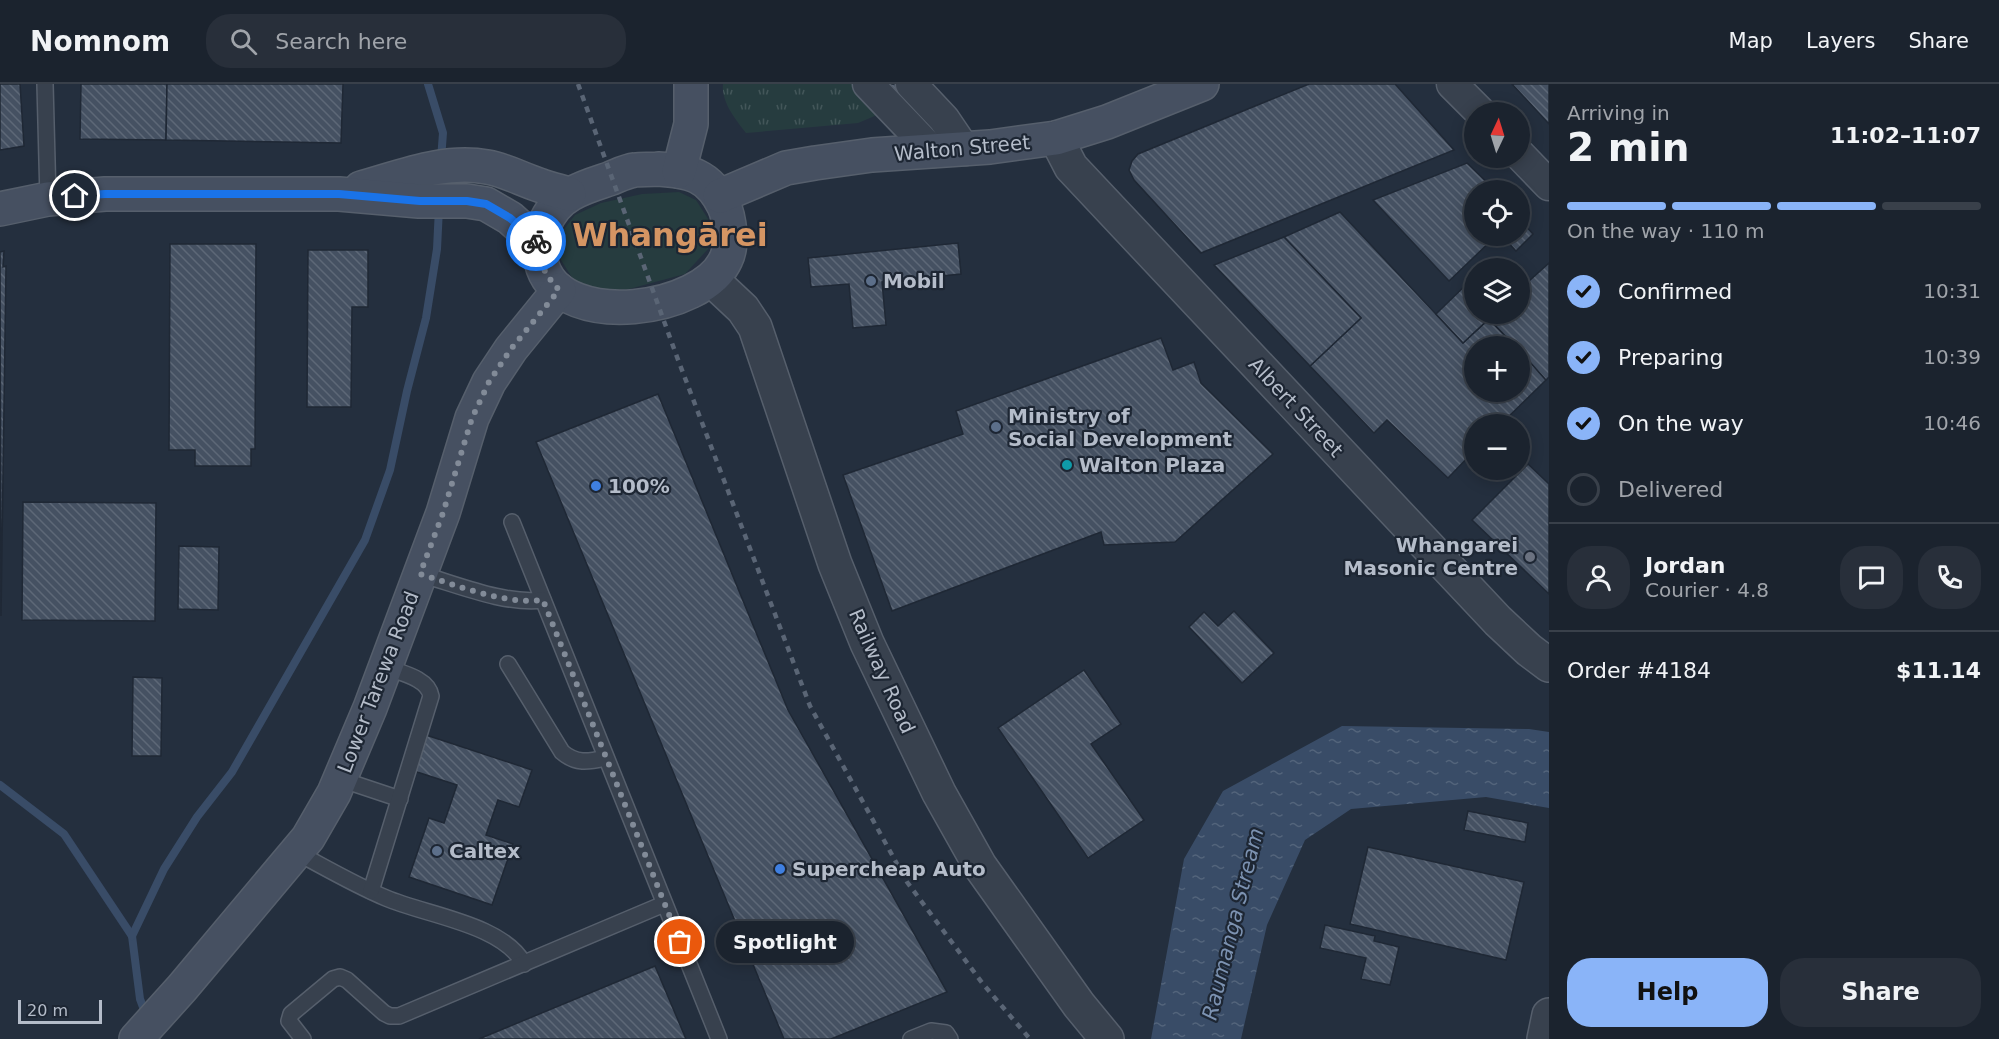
<!DOCTYPE html>
<html lang="en">
<head>
<meta charset="utf-8">
<style>
  body { margin:0; font-family:"DejaVu Sans",sans-serif; background:#282f3a; color:#f1f3f6; height:100vh; display:flex; flex-direction:column; font-size:22px; white-space:nowrap }
  * { box-sizing:border-box; margin:0 }
  p { font-size:20px; color:#a0a4aa }
  .icon { flex:none; width:33px; height:33px; fill:none; stroke:currentColor; stroke-width:2; stroke-linecap:round; stroke-linejoin:round }
  .map { position:relative; flex:1; overflow:hidden }
  .side { display:flex; flex-direction:column; background:#1b232e; width:450px }
  .side>* { flex:none }
  .needle { width:39px; rotate:4deg }
  .buttons { position:absolute; left:1464px; top:18px; display:grid; gap:12px }
  .buttons a { display:grid; place-items:center; width:66px; height:66px; border-radius:50%; background:#1b232e; box-shadow:0 3px 15px #0003,0 0 0 2px #39404a; font-size:30px }
  .scale { position:absolute; left:18px; bottom:15px; width:84px; box-sizing:border-box; padding-left:6px; border:3px solid #b4bcc9; border-top:0; font-size:16px; line-height:21px; white-space:nowrap; color:#b4bcc9; -webkit-text-stroke:4px #1d2633; paint-order:stroke }
  .pin { position:absolute; display:grid; place-items:center; width:51px; height:51px; color:#fff; margin:-26px; border:3px solid #fff; border-radius:50%; box-shadow:0 2px 6px #0007 }
  .courier { position:absolute; display:grid; place-items:center; width:60px; height:60px; margin:-30px; border:4px solid #1a73e8; border-radius:50%; background:#fff; color:#222; box-shadow:0 2px 8px #0007 }
  .bubble { position:absolute; height:42px; border-radius:21px; background:#1b232e; box-shadow:0 3px 15px #0003,0 0 0 2px #39404a; font-size:20px; font-weight:600; line-height:42px; text-align:center }
  .overview em { font-style:normal; font-weight:600 }
  .overview div { display:flex; flex-direction:column-reverse }
  .overview { display:flex; align-items:center; justify-content:space-between; height:102px; padding:0 18px }
  h1 { font-size:39px; font-weight:600; line-height:45px }
  .bar { display:grid; grid-template-columns:repeat(4,1fr); gap:9px 6px; align-content:center; height:72px; padding:0 18px }
  .bar i { height:8px; border-radius:4px; background:#39404a }
  .bar .on { background:#8ab4f8 }
  .bar p { grid-column:span 4 }
  .line { display:flex; align-items:center; gap:15px; padding:0 18px; border-top:2px solid #39404a }
  .line div { flex:1 }
  .round { display:grid; place-items:center; flex:none; width:63px; height:63px; border-radius:24px; background:#282f3a }
  ol { padding:0 18px; list-style:none }
  li { display:flex; align-items:center; gap:18px; height:66px }
  li p { margin-inline-start:auto }
  li .icon { padding:6px; border-radius:50%; background:#8ab4f8; color:#111; stroke-width:4 }
  li:last-child { color:#a0a4aa }
  li i { width:33px; height:33px; border:3px solid #39404a; border-radius:50% }
  .action { display:flex; gap:12px; margin-top:auto; padding:12px 18px }
  .action a { flex:1; height:69px; border-radius:24px; background:#8ab4f8; color:#111; font-size:24px; font-weight:600; line-height:69px; text-align:center }
  .action a+a { background:#282f3a; color:#f1f3f6 }
  header { display:flex; align-items:center; gap:36px; box-sizing:border-box; height:84px; padding:0 30px; background:#1b232e; border-bottom:2px solid #39404a }
  header strong { font-size:28px }
  nav { display:flex; gap:33px; margin-inline-start:auto; font-size:21px }
  .search { width:420px; height:54px; background:#282f3a; display:flex; align-items:center; gap:15px; box-sizing:border-box; padding:0 21px; border-radius:24px; color:#a0a4aa; font-size:22px }
  main { display:flex; flex:1; min-height:0 }
  .map>svg:first-child { display:block }
  .green { fill:#263c3f }
  .park { fill:url(#park-tufts) }
  .water { fill:url(#water-ripples) }
  .lines { fill:none; stroke-linecap:round; stroke-linejoin:round }
  .stream { stroke:#394c67; stroke-width:8 }
  .building { fill:url(#building-back-hatch); stroke:#1f2835; stroke-width:1.5 }
  .service-casing { stroke:#565f6c; stroke-width:18 }
  .minor-casing { stroke:#565f6c; stroke-width:33 }
  .tertiary-casing { stroke:#565f6c; stroke-width:36 }
  .secondary-casing { stroke:#565f6c; stroke-width:36 }
  .service { stroke:#38414e; stroke-width:15 }
  .minor { stroke:#38414e; stroke-width:30 }
  .tertiary { stroke:#38414e; stroke-width:33 }
  .secondary { stroke:#465061; stroke-width:33 }
  .rail { stroke:#5a6575; stroke-width:4.5; stroke-dasharray:6 6; stroke-linecap:butt }
  .done { stroke:#828b98; stroke-width:6; stroke-dasharray:0 10.8 }
  .route { stroke:#1a73e8; stroke-width:8 }
  .service-dot { fill:#5c6f8a; stroke:#1d2633; stroke-width:2 }
  .culture-dot { fill:#0f9aa8; stroke:#1d2633; stroke-width:2 }
  .shop-dot { fill:#3f7fe0; stroke:#1d2633; stroke-width:2 }
  .worship-dot { fill:#6b7280; stroke:#1d2633; stroke-width:2 }
  .labels { text-anchor:middle; stroke-width:4.5; stroke-linejoin:round; paint-order:stroke }
  .street-label { font-size:20px; fill:#b4bcc9; stroke:#1d2633 }
  .poi-label { font-size:20px; font-weight:bold; fill:#b4bcc9; stroke:#1d2633; text-anchor:start }
  .water-label { font-size:21px; font-style:italic; fill:#7c92b1; stroke:#1d2633 }
  .town-label { font-size:32px; font-weight:bold; fill:#d59563; stroke:#1d2633 }
</style>
</head>
<body>
<header>
<strong>Nomnom</strong>
<div class="search"><svg class="icon" aria-label="search" viewBox="0 0 24 24"><circle cx="10" cy="10" r="6"/><path d="M15 15l6 6"/></svg>Search here</div>
<nav><a>Map</a><a>Layers</a><a>Share</a></nav>
</header>
<main>
<div class="map">
<svg width="1549" height="955" viewBox="0 0 1549 955">
  <defs>
    <pattern id="park-tufts" width="24" height="20" patternUnits="userSpaceOnUse" patternTransform="scale(1.5)"><rect width="24" height="20" fill="#263c3f"/><path d="M3 7l-1-3M5 7V3M7 7l1-3M15 17l-1-3M17 17v-4M19 17l1-3" fill="none" stroke="#435659"/></pattern>
    <pattern id="water-ripples" width="26" height="14" patternUnits="userSpaceOnUse" patternTransform="scale(1.5)"><rect width="26" height="14" fill="#394c67"/><path d="M2 4q2-2 4 0t4 0M15 11q2-2 4 0t4 0" fill="none" stroke="#53647b"/></pattern>
    <pattern id="building-back-hatch" width="6" height="6" patternUnits="userSpaceOnUse" patternTransform="scale(1.5)"><rect width="6" height="6" fill="#455162"/><path d="M-1 5l2 2M0 0l6 6M5-1l2 2" fill="none" stroke="#5d6877"/></pattern>
  </defs>
  <rect width="100%" height="100%" fill="#242f3e"/>
  <!-- green -->
  <polygon class="green" points="679,108 696,116 710,138 708,165 685,190 629,205 607,208 576,200 561,176 558,153 575,131 601,119 642,110"/>
  <!-- park -->
  <path class="park" d="M723,0H859L879,21L877,31L858,39L746,49C736,36 721,18 723,0Z"/>
  <!-- water -->
  <polygon class="water" points="1342,642 1529,645 1549,648 1549,724 1486,713 1351,725 1305,756 1267,841 1241,955 1151,955 1184,775 1223,707"/>
  <g class="lines">
    <!-- stream -->
    <g class="stream">
      <polyline points="428,0 443,49 441,75"/>
      <polyline points="0,701 64,750 132,852 140,915 146,931"/>
      <polyline points="132,852 164,785 197,733 232,688 365,456 390,386 407,307 426,234 437,165 439,124"/>
    </g>
  </g>
  <!-- building -->
  <g class="building">
    <polygon points="0,0 20,0 24,62 0,66"/>
    <polygon points="81,0 167,0 166,56 80,55"/>
    <polygon points="167,0 343,0 341,59 166,56"/>
    <polygon points="884,0 897,0 915,19 909,26"/>
    <polygon points="1309,0 1395,0 1454,66 1201,169 1134,96 1129,86 1132,77 1138,70"/>
    <polygon points="1512,0 1549,0 1549,40"/>
    <polygon points="1467,79 1495,106 1474,106 1474,152 1496,152 1449,197 1373,116"/>
    <polygon points="1340,128 1463,259 1489,235 1515,262 1474,262 1474,308 1520,308 1520,267 1546,296 1501,340 1474,340 1474,367 1448,394 1387,336 1374,349 1310,282 1361,234 1284,153"/>
    <polygon points="1523,139 1533,150 1516,167 1505,155 1509,152 1520,152 1520,142"/>
    <polygon points="1284,153 1361,234 1310,282 1214,181"/>
    <polygon points="958,159 961,190 882,198 886,241 853,244 849,200 811,203 808,174"/>
    <polygon points="170,160 256,160 255,365 251,365 251,382 195,382 195,366 169,366"/>
    <polygon points="308,166 368,166 368,223 352,223 351,323 307,323"/>
    <polygon points="4,167 3,183 6,182 1,532 0,168"/>
    <polygon points="1490,178 1496,184 1483,184"/>
    <polygon points="1549,179 1549,293 1546,296 1520,267 1520,262 1515,262 1489,235 1494,230 1520,230 1520,205"/>
    <polygon points="1474,193 1474,230 1494,230 1463,259 1436,230"/>
    <polygon points="1161,254 1173,286 1194,278 1201,299 1273,370 1175,458 1104,461 1101,448 892,527 843,391 963,350 956,327"/>
    <polygon points="658,310 788,626 947,908 831,955 784,955 536,358"/>
    <polygon points="1528,380 1549,400 1549,510 1472,436"/>
    <polygon points="23,418 156,419 155,537 22,536"/>
    <polygon points="179,462 219,463 218,526 178,525"/>
    <polygon points="1234,527 1274,569 1242,599 1189,543 1204,528 1218,542"/>
    <polygon points="1084,586 1121,640 1091,660 1144,736 1088,774 998,644"/>
    <polygon points="133,593 162,594 161,672 132,672"/>
    <polygon points="426,651 532,686 519,723 498,716 486,751 513,760 492,821 409,793 429,734 444,739 457,701 414,687"/>
    <polygon points="1468,727 1528,739 1525,758 1464,746"/>
    <polygon points="1368,763 1524,798 1506,876 1350,840"/>
    <polygon points="1325,841 1375,852 1374,857 1399,863 1390,901 1361,895 1366,874 1320,864"/>
    <polygon points="655,882 686,955 479,955"/>
  </g>
  <g class="lines">
    <!-- service casing -->
    <g class="service-casing">
      <g id="service">
        <polyline points="45,0 48,115"/>
        <polyline points="512,438 719,955"/>
        <path d="M420,490C456,500 505,521 543,516"/>
        <path d="M508,580L562,668C576,680 588,678 605,674"/>
        <polyline points="340,695 400,715"/>
        <path d="M296,768C326,784 355,801 386,814C425,831 503,840 524,880"/>
        <path d="M371,807L431,612C428,594 401,589 385,583"/>
        <polyline points="303,955 289,937 291,930 333,895 340,893 347,896 384,929 390,932 399,932 664,820"/>
        <polyline points="911,955 931,947 946,949 950,955"/>
      </g>
    </g>
    <!-- minor casing -->
    <g class="minor-casing">
      <g id="minor">
        <polyline points="868,0 933,68"/>
        <polyline points="911,0 944,35 965,66"/>
        <polyline points="1452,0 1480,28"/>
        <polyline points="1520,71 1549,101"/>
      </g>
    </g>
    <!-- tertiary casing -->
    <g class="tertiary-casing">
      <g id="tertiary">
        <polyline points="1056,54 1071,83 1498,537 1529,566 1549,581"/>
        <polyline points="711,195 743,225 755,243 835,480 867,559 939,709 980,782 1079,921 1107,955"/>
        <polyline points="1544,955 1549,931"/>
      </g>
    </g>
    <!-- secondary casing -->
    <g class="secondary-casing">
      <g id="secondary">
        <path d="M658,85C690,87 709,91 724,122C728,130 729,139 730,149C730,158 730,167 726,175C703,228 565,246 543,184C533,157 546,124 571,110C583,103 597,99 609,95C617,92 626,87 635,86C642,85 650,86 658,85Z"/>
        <polyline points="679,87 691,40 691,0"/>
        <path d="M361,104C401,93 444,75 487,83C505,86 521,95 539,101C549,105 559,107 569,110"/>
        <polyline points="720,112 786,84 815,79 872,71 990,63 1056,54 1107,38 1202,0"/>
        <polyline points="0,125 48,115 105,110 339,110 419,117 467,117 486,120 510,134 539,160"/>
        <polyline points="136,955 182,904 308,754 334,709 370,624 443,429 472,334 489,298 511,265 559,206"/>
      </g>
    </g>
    <!-- service -->
    <use href="#service" class="service"/>
    <!-- minor -->
    <use href="#minor" class="minor"/>
    <!-- tertiary -->
    <use href="#tertiary" class="tertiary"/>
    <!-- secondary -->
    <use href="#secondary" class="secondary"/>
    <!-- rail -->
    <polyline class="rail" points="578,0 677,273 810,622 907,798 983,900 1030,955"/>
  </g>
  <g class="lines">
    <!-- done -->
    <path class="done" d="M536,157L540,160C540,182 544,189 559,206L511,265L489,298L472,334L443,429L420,490C456,501 505,521 543,516L680,858"/>
    <!-- route -->
    <polyline class="route" points="75,112 105,110 339,110 420,117 467,117 486,120 510,134 536,157"/>
  </g>
  <!-- markers -->
  <g class="service-dot">
    <circle cx="871" cy="197" r="6"/>
    <circle cx="996" cy="343" r="6"/>
    <circle cx="437" cy="767" r="6"/>
  </g>
  <circle class="culture-dot" cx="1067" cy="381" r="6"/>
  <g class="shop-dot">
    <circle cx="596" cy="402" r="6"/>
    <circle cx="780" cy="785" r="6"/>
  </g>
  <circle class="worship-dot" cx="1530" cy="473" r="6"/>
  <g class="labels">
    <!-- street labels -->
    <g class="street-label">
      <text transform="translate(962 64) rotate(-5)" y="7">Walton Street</text>
      <text transform="translate(1296 323) rotate(47)" y="7">Albert Street</text>
      <text transform="translate(882 587) rotate(66)" y="7">Railway Road</text>
      <text transform="translate(378 598) rotate(-69)" y="7">Lower Tarewa Road</text>
    </g>
    <!-- poi labels -->
    <g class="poi-label">
      <text x="883" y="204">Mobil</text>
      <text x="1008" y="339">Ministry of<tspan x="1008" dy="23">Social Development</tspan></text>
      <text x="1079" y="388">Walton Plaza</text>
      <text x="608" y="409">100%</text>
      <text x="1518" y="468" text-anchor="end">Whangarei<tspan x="1518" dy="23">Masonic Centre</tspan></text>
      <text x="449" y="774">Caltex</text>
      <text x="792" y="792">Supercheap Auto</text>
    </g>
    <!-- water labels -->
    <g class="water-label">
      <text transform="translate(1233 840) rotate(-76)" y="7">Raumanga Stream</text>
    </g>
    <!-- town labels -->
    <g class="town-label">
      <text x="670" y="162">Whangārei</text>
    </g>
  </g>
</svg>
<div class="buttons">
<a><svg class="needle" viewBox="-14 -14 28 28"><path d="M0-13l5 13h-10z" fill="#e53935"/><path d="M0 13l5-13h-10z" fill="#a0a4aa"/></svg></a>
<a><svg class="icon" aria-label="locate" viewBox="0 0 24 24"><circle cx="12" cy="12" r="6"/><path d="M12 2v4M12 18v4M2 12h4M18 12h4"/></svg></a>
<a><svg class="icon" aria-label="layers" viewBox="0 0 24 24"><path d="M12 4l9 5-9 5-9-5zM3 14l9 5 9-5"/></svg></a>
<a>+</a>
<a>−</a>
</div>
<div class="scale">20 m</div>
<div class="pin" style="left:680px;top:858px;background:#ea580c"><svg class="icon" aria-label="bag" viewBox="0 0 24 24"><path d="M5 8h14l-1 12H6zM9 8a3 3 0 0 1 6 0"/></svg></div>
<div class="pin" style="left:75px;top:112px;background:#1f2937"><svg class="icon" aria-label="home" viewBox="0 0 24 24"><path d="M3 11l9-7 9 7M6 9v11h12V9"/></svg></div>
<div class="courier" style="left:536px;top:157px"><svg class="icon" aria-label="bike" viewBox="0 0 24 24"><circle cx="6" cy="16" r="4"/><circle cx="18" cy="16" r="4"/><path d="M6 16l4-8h5l3 8M10 8l3 8H6M13 5h3"/></svg></div>
<div class="bubble" style="left:716px;top:837px;width:138px">Spotlight</div>
</div>
<section class="side">
<div class="overview"><div><h1>2 min</h1><p>Arriving in</p></div><em>11:02–11:07</em></div>
<div class="bar"><i class="on"></i><i class="on"></i><i class="on"></i><i></i><p>On the way · 110 m</p></div>
<ol>
<li><svg class="icon" aria-label="check" viewBox="0 0 24 24"><path d="M5 12l5 5 9-10"/></svg>Confirmed<p>10:31</p></li>
<li><svg class="icon" aria-label="check" viewBox="0 0 24 24"><path d="M5 12l5 5 9-10"/></svg>Preparing<p>10:39</p></li>
<li><svg class="icon" aria-label="check" viewBox="0 0 24 24"><path d="M5 12l5 5 9-10"/></svg>On the way<p>10:46</p></li>
<li><i></i>Delivered</li>
</ol>
<div class="line" style="height:108px"><a class="round"><svg class="icon" aria-label="person" viewBox="0 0 24 24"><circle cx="12" cy="8" r="4"/><path d="M4 21q1-7 8-7t8 7"/></svg></a><div><b>Jordan</b><p>Courier · 4.8</p></div><a class="round"><svg class="icon" aria-label="chat" viewBox="0 0 24 24"><path d="M4 5h16v11H9l-5 4z"/></svg></a><a class="round"><svg class="icon" aria-label="phone" viewBox="0 0 24 24"><path d="M5 4h4l2 5-3 2q2 4 5 5l2-3 5 2v4C11 20 4 13 5 4z"/></svg></a></div>
<div class="line" style="height:78px"><div>Order #4184</div><b>$11.14</b></div>
<div class="action"><a>Help</a><a>Share</a></div>
</section>
</main>
</body>
</html>
